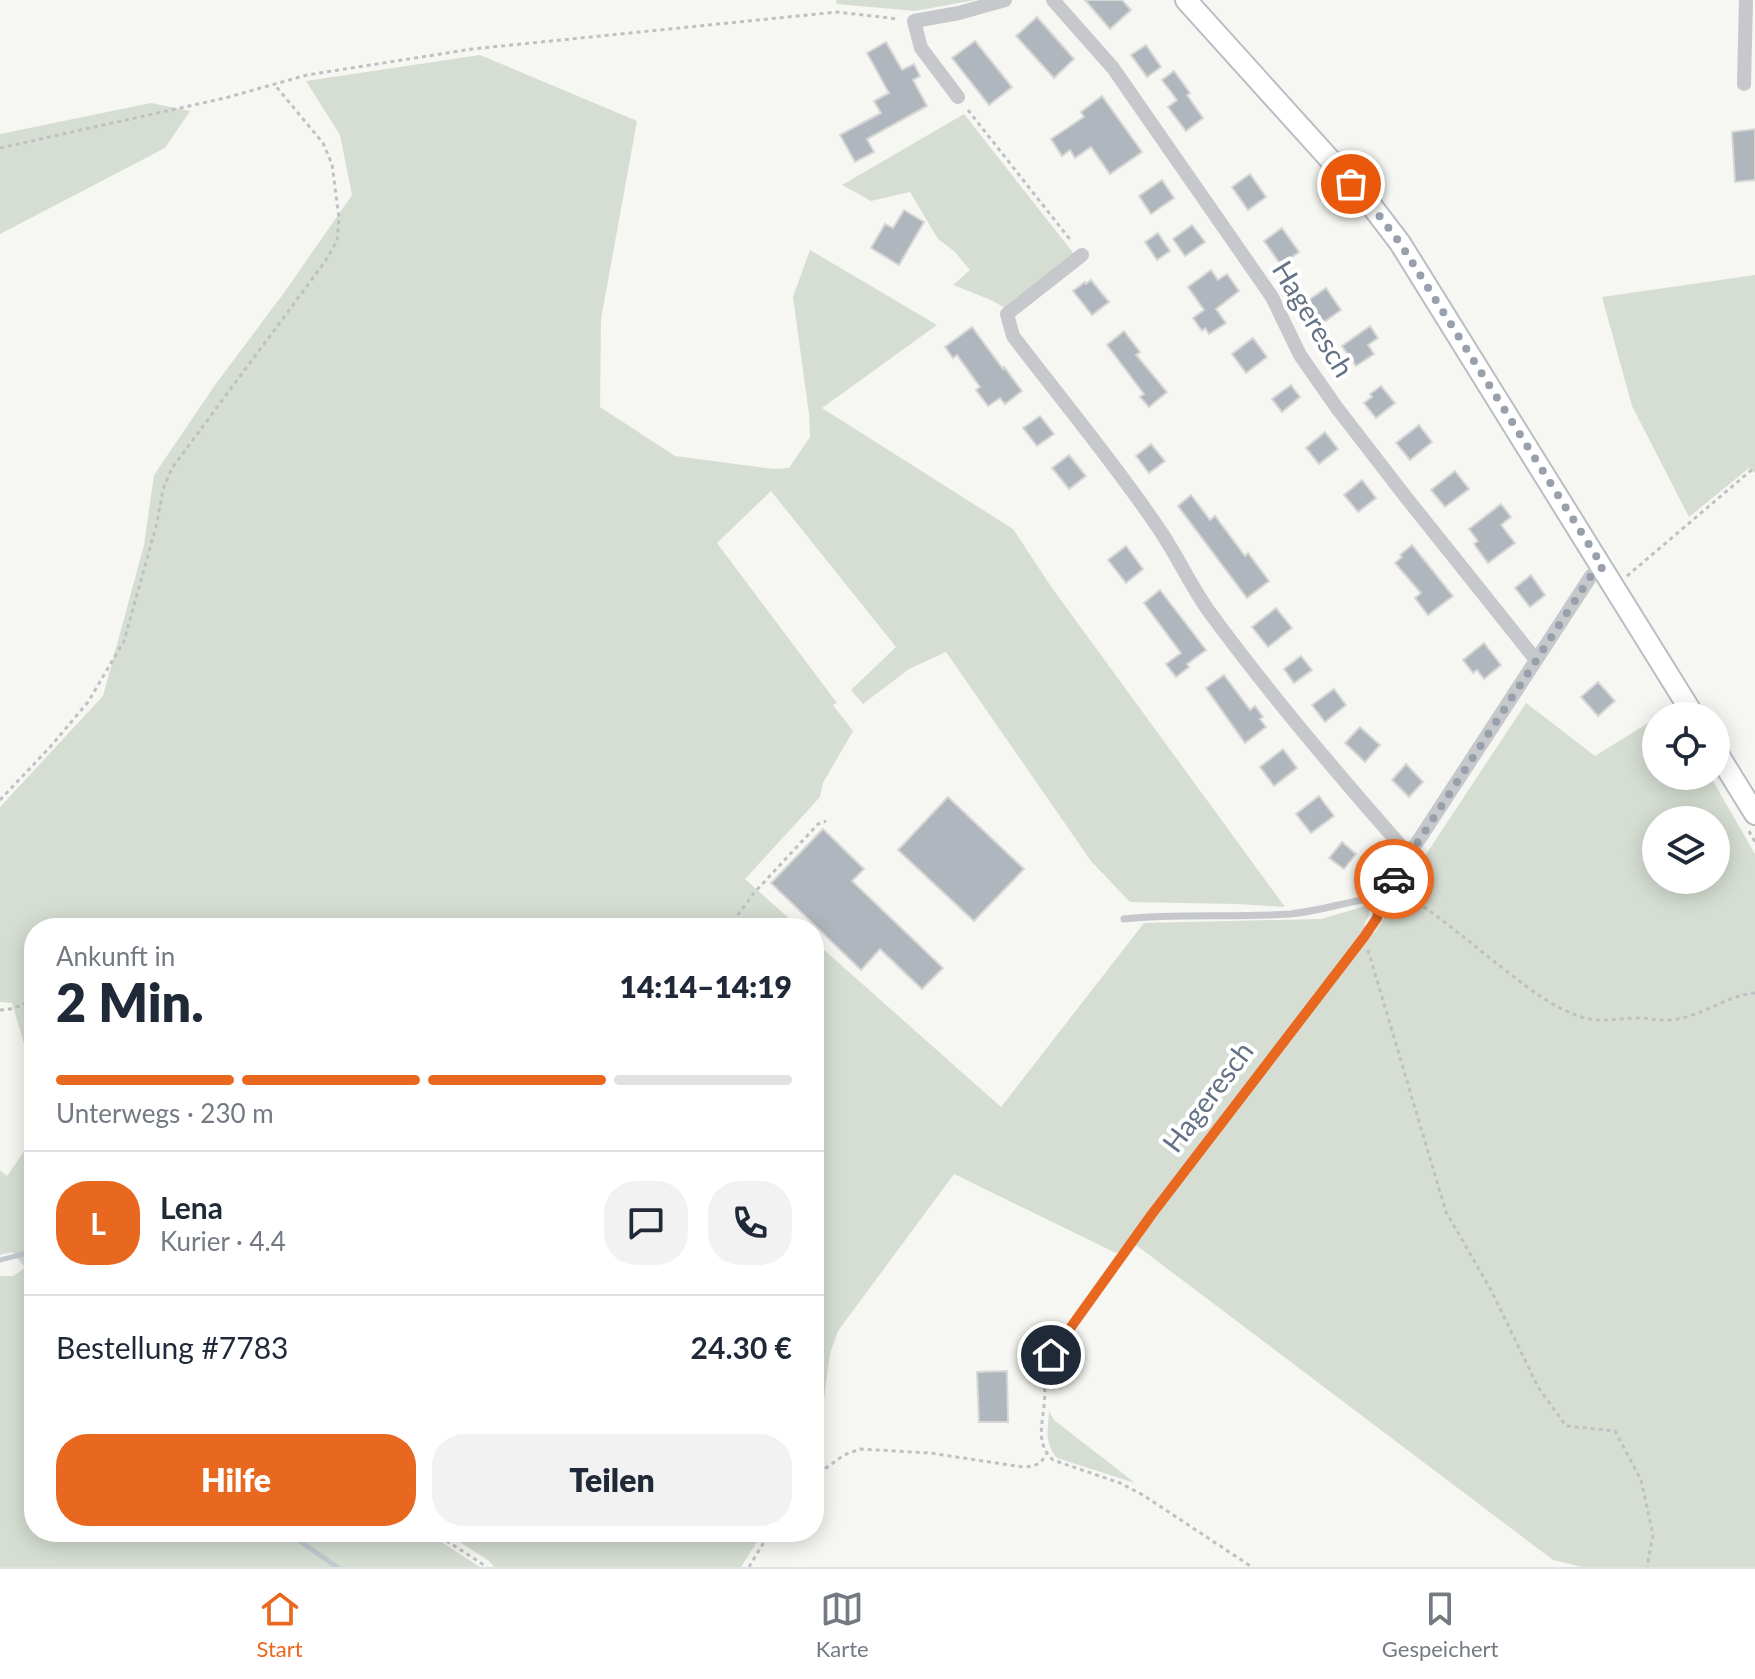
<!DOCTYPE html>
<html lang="de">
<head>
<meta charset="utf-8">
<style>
  body { margin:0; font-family:Lato,sans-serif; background:#f2f2f3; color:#1f2937; height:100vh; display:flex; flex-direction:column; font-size:30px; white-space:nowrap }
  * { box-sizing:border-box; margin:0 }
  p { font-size:26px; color:#747a83 }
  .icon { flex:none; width:44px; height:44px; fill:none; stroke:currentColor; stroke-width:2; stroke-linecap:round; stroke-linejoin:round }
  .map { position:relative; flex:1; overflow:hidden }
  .sheet { position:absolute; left:24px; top:918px; width:800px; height:624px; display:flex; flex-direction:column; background:#fff; border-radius:32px; box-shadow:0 4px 20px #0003 }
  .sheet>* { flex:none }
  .fabs { position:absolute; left:1642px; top:702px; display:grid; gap:16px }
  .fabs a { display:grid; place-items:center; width:88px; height:88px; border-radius:50%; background:#fff; box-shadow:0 4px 20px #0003; font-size:40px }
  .pin { position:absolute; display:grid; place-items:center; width:68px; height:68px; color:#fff; margin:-34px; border:4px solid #fff; border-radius:50%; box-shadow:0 2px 8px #0007 }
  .courier { position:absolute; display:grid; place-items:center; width:80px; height:80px; margin:-40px; border:6px solid #e96820; border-radius:50%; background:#fff; color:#222; box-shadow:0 2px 10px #0007 }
  .overview em { font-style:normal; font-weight:800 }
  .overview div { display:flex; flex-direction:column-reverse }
  .overview { display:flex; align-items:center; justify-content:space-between; height:136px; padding:0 32px }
  h1 { font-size:52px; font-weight:800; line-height:60px }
  .bar { display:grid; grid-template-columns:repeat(4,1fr); gap:12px 8px; align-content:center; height:96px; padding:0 32px }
  .bar i { height:10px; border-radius:6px; background:#e0e1e3 }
  .bar .on { background:#e96820 }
  .bar p { grid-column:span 4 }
  .line { display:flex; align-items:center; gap:20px; padding:0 32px; border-top:2px solid #e0e1e3 }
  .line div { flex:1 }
  .round { display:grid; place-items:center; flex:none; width:84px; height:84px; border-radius:32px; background:#f2f2f3 }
  .cta { display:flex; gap:16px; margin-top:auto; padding:16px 32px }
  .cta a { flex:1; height:92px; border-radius:32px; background:#e96820; color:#fff; font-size:32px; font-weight:800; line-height:92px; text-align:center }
  .cta a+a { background:#f2f2f3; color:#1f2937 }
  .menu { display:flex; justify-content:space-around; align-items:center; height:112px; border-top:2px solid #e0e1e3; background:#fff; font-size:22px; color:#747a83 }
  .menu a { display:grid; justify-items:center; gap:4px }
  .menu .on { color:#e96820 }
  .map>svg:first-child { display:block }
  .green { fill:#d6ded3; fill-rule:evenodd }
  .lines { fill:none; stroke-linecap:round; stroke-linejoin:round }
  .stream { stroke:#c2cad0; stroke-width:5 }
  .building { fill:#b0b6bd; stroke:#d7d7d5; stroke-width:2 }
  .secondary-casing { stroke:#babdc2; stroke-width:24 }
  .path { stroke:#bfc0c3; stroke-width:3; stroke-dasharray:4 4; stroke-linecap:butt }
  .service { stroke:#c6c8cc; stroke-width:7 }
  .minor { stroke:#c6c8cc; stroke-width:14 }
  .secondary { stroke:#fff; stroke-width:20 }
  .done { stroke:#97a0ab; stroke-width:8; stroke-dasharray:0 14.4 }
  .route { stroke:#e96820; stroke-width:10 }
  .labels { text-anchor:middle; stroke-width:8; stroke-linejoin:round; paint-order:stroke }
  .street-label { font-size:28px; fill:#647285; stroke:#fff }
</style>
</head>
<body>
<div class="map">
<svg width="1755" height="1567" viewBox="0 0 1755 1567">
  <rect width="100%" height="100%" fill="#f6f6f2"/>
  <!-- green -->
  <g class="green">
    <polygon points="836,0 975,0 915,11 837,4"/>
    <polygon points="480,55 637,121 601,319 600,407 675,456 773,469 789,468 810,437 809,414 793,297 810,250 937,325 822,408 1013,529 1052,588 1285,907 1237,904 1130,902 1091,861 946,652 909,669 863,704 851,690 896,647 771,491 717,543 837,703 833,705 853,731 823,783 820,797 745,879 800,928 34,928 34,1078 12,1003 0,1002 0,807 103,696 144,545 154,475 215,385 286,290 352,195 340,135 306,81"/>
    <polygon points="151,103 190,111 165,148 0,234 0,134"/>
    <polygon points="964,114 1074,254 1005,308 991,300 953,285 970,270 954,251 938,239 910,192 871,201 842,185"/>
    <polygon points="1755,275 1755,473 1749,468 1689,517 1632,406 1602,297"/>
    <path d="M1526,703L1595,756L1656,718V776H1710L1755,854V1567H1582L1553,1560L1136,1245L1116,1253L954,1174L838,1331L830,1353L816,1461L814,1464V941L1001,1107L1144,923L1321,919L1369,905V915L1364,925L1374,933ZM1656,820H1716V880H1656Z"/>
    <polygon points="34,1137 34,1532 426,1532 480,1567 0,1567 0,1276 13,1276 25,1268 13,1252 0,1255 0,1170 7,1176"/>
    <path d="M1049,1411L1054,1420L1135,1483L1057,1458C1044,1441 1048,1432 1049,1411Z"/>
    <polygon points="444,1532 763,1532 741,1567 494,1567 488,1560"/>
  </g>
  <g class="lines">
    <!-- stream -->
    <g class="stream">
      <polyline points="0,1260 31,1252 34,1253"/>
      <polyline points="272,1532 294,1537 337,1567"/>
    </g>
  </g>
  <!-- building -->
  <g class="building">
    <polygon points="1085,0 1122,0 1131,10 1110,29"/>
    <polygon points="1037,17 1074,59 1054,78 1016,36"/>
    <polygon points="975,41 1012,87 989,105 952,58"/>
    <polygon points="886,42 902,70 914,64 920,76 913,80 927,106 867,139 874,152 855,162 840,135 881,113 874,101 889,93 867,53"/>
    <polygon points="1146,45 1161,67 1147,77 1131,55"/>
    <polygon points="1174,71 1190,93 1187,95 1203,118 1186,131 1168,107 1177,100 1162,80"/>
    <polygon points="1102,96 1142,152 1110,174 1091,147 1075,158 1070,150 1062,156 1051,139 1084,117 1081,112"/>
    <polygon points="1755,129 1755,180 1735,182 1732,132"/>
    <polygon points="1250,174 1266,197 1248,210 1232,187"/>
    <polygon points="1162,180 1174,198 1151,214 1139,196"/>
    <polygon points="904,210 924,222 899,265 871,248 885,224 893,228"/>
    <polygon points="1192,225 1205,242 1185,256 1173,239"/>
    <polygon points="1282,228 1299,252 1281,265 1264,241"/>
    <polygon points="1158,233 1170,251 1157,260 1145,242"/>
    <polygon points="1211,270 1218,280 1227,274 1239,291 1216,309 1226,323 1209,334 1205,328 1202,331 1193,318 1204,310 1188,287"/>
    <polygon points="1091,280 1109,302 1092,315 1073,291 1085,282 1086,284"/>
    <polygon points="1326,288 1341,310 1321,324 1306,302"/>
    <polygon points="1370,326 1378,338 1368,345 1374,354 1356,366 1342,346"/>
    <polygon points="972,327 1003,369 1004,367 1022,391 1005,404 1000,398 988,406 976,390 980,387 957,355 953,358 945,347"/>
    <polygon points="1124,331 1140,352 1136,355 1167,392 1149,407 1140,397 1144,394 1107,345"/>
    <polygon points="1253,338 1267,357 1246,373 1232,354"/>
    <polygon points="1291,385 1300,397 1282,412 1272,399"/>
    <polygon points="1381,386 1395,403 1376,418 1364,403 1372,397 1370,394"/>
    <polygon points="1040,416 1054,434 1037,446 1023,428"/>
    <polygon points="1419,425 1432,442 1410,460 1396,443"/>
    <polygon points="1325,432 1338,449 1319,464 1306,448"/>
    <polygon points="1151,444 1165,461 1149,473 1136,456"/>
    <polygon points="1069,455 1086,476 1069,489 1052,468"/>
    <polygon points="1455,471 1469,489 1445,507 1431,490"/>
    <polygon points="1362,480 1376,498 1358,512 1344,495"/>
    <polygon points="1191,495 1210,520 1215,516 1245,556 1248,553 1269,581 1247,598 1178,506"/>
    <polygon points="1501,504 1511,517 1501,525 1515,543 1488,563 1474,544 1478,541 1469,529"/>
    <polygon points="1412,545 1453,596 1428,615 1415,598 1421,593 1395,563 1402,557 1400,555"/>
    <polygon points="1126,546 1143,569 1126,583 1108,560"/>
    <polygon points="1531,575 1545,595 1530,607 1515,588"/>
    <polygon points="1160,590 1206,650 1187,664 1189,667 1176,677 1166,664 1181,653 1144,603"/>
    <polygon points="1276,608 1292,628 1268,647 1252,627"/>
    <polygon points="1484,643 1501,665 1484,679 1477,670 1473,673 1463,660"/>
    <polygon points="1301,656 1312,670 1294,683 1284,669"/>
    <polygon points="1224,675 1250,710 1255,706 1263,717 1260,719 1266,727 1245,743 1206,688"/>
    <polygon points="1598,682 1615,701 1598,716 1581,697"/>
    <polygon points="1334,689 1346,705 1325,722 1312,705"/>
    <polygon points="1360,727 1380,745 1365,762 1345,743"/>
    <polygon points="1283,749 1297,768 1274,786 1260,767"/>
    <polygon points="1406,764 1423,782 1409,797 1392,780"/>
    <polygon points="1319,796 1334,816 1311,833 1296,814"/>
    <polygon points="948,797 1024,869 974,921 898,850"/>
    <polygon points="823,829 864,869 852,881 943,968 922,989 880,949 861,970 771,883"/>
    <polygon points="1342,842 1356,854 1344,869 1329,858"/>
    <polygon points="1007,1371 1008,1422 979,1422 977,1372"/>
  </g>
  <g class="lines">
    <!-- secondary casing -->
    <g class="secondary-casing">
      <g id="secondary">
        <polyline points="1186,0 1371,205 1400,243 1694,716"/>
        <polyline points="1716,751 1755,814"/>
      </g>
    </g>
    <!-- path -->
    <g class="path">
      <polyline points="968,110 1072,242"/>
      <polyline points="0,148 225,98 307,75 472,49 837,12 898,19"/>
      <polyline points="1627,576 1755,467"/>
      <polyline points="0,800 51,746 88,702 124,641 157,523 163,489 172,468 324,263 337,241 339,218 332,164 323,143 274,84"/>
      <polyline points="1749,831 1755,842"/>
      <path d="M1404,893C1436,914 1466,939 1496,963C1522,983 1548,1005 1578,1016C1601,1024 1616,1018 1638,1018C1649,1018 1658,1021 1669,1020C1701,1018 1726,995 1755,993"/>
      <polyline points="728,928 754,893 818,824 826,821"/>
      <polyline points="1368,950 1446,1212 1491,1290 1538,1387 1566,1426 1615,1431 1641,1480 1653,1535 1647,1567"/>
      <path d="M0,1010C13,1010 25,1005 34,996"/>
      <path d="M1044,1380C1045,1388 1045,1397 1044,1406C1042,1426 1036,1444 1053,1460L1120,1483L1143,1495L1252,1567"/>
      <path d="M814,1480L826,1468L844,1455L860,1449L930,1453L1023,1467C1035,1466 1041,1465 1046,1454"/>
      <polyline points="433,1532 487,1567"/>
      <polyline points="749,1567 770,1532"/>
    </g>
    <!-- service -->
    <path class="service" d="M1043,1368L1069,1329L1152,1214L1364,937L1377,918L1382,897C1351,900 1321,911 1290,914C1235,918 1179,913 1124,919"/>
    <!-- minor -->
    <g class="minor">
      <polyline points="1053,0 1113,68 1147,117 1272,297 1300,355 1337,408 1405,496 1536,660"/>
      <polyline points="1744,84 1746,0"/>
      <polyline points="958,97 921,48 914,21 959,13 1005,0"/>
      <path d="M1082,255L1007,314L1013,336C1061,399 1113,461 1157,526C1176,553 1189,583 1208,610C1270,695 1339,776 1409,855L1382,897"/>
      <polyline points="1409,855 1591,576 1603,567"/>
    </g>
    <!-- secondary -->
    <use href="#secondary" class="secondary"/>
  </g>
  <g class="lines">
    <!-- done -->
    <polyline class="done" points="1351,184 1371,205 1400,243 1603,567 1591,576 1394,879"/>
    <!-- route -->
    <polyline class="route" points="1051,1355 1152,1214 1364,937 1377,918 1382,897 1394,879"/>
  </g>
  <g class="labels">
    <!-- street labels -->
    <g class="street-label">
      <text transform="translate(1313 319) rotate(59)" y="10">Hageresch</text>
      <text transform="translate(1208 1097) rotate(-53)" y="10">Hageresch</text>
    </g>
  </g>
</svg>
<div class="fabs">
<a><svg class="icon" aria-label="locate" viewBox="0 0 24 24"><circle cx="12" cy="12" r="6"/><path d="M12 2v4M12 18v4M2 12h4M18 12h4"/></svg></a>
<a><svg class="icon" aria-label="layers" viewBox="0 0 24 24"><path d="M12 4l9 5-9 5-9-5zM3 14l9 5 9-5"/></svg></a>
</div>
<div class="pin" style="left:1351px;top:184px;background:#ea580c"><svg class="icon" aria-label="bag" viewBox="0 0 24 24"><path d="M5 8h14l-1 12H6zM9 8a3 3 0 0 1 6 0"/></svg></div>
<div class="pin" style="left:1051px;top:1355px;background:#1f2937"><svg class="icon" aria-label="home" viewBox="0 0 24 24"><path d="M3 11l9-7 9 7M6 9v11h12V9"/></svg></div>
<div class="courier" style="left:1394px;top:879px"><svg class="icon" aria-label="car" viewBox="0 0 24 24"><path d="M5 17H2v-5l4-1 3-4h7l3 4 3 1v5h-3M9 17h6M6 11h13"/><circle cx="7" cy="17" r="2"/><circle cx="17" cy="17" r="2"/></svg></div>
<section class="sheet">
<div class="overview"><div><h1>2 Min.</h1><p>Ankunft in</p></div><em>14:14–14:19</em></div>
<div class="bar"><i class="on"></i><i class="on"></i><i class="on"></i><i></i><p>Unterwegs · 230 m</p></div>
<div class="line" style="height:144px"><b class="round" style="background:#e96820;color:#fff">L</b><div><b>Lena</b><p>Kurier · 4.4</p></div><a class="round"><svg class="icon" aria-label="chat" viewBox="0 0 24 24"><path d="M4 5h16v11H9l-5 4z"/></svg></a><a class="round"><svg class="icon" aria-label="phone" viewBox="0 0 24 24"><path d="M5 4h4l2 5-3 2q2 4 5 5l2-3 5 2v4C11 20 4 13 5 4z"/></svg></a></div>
<div class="line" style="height:104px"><div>Bestellung #7783</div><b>24.30 €</b></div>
<div class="cta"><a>Hilfe</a><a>Teilen</a></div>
</section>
</div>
<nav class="menu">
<a class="on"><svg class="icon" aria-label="home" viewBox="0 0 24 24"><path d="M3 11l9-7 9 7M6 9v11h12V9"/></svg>Start</a>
<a><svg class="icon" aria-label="map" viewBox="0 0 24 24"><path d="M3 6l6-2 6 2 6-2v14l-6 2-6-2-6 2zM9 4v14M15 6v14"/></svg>Karte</a>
<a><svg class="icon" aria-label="saved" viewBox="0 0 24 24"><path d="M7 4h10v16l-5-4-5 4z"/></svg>Gespeichert</a>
</nav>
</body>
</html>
